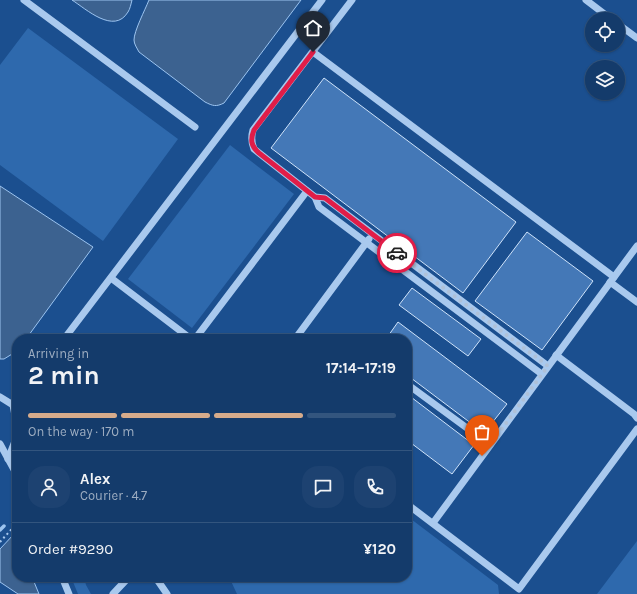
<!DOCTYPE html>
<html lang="en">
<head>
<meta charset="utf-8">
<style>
  body { margin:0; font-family:Karla,sans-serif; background:#1d4271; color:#f1f3f6; height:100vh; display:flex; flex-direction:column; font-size:15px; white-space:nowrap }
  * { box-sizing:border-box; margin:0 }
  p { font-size:13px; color:#9dadc1 }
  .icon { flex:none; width:22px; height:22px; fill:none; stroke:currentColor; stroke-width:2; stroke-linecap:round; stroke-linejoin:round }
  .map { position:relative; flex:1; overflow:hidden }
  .panel { position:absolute; left:12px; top:334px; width:400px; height:248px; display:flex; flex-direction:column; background:#143b6b; border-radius:16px; box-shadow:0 1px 3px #0004,0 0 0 1px #33557e }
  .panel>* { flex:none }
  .controls { position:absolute; left:585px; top:12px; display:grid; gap:8px }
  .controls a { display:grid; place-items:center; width:40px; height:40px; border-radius:50%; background:#143b6b; box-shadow:0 1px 3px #0004,0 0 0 1px #33557e; font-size:20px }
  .pin { position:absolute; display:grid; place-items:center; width:34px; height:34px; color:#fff; margin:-41px -17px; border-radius:50% 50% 50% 0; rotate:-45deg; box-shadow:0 0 4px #0007 }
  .pin .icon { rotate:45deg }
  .courier { position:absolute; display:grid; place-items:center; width:40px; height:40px; margin:-20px; border:3px solid #e11d48; border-radius:50%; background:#fff; color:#222; box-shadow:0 1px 5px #0007 }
  .headline em { font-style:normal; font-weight:700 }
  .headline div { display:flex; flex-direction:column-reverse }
  .headline { display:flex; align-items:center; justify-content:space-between; height:68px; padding:0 16px }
  h1 { font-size:26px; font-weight:700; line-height:30px }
  .bar { display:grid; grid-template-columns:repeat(4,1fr); gap:6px 4px; align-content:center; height:48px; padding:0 16px }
  .bar i { height:5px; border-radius:3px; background:#33557e }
  .bar .current { background:#d6ab8b }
  .bar p { grid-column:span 4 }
  .line { display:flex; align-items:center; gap:10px; padding:0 16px; border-top:1px solid #33557e }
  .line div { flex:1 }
  .round { display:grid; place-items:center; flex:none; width:42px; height:42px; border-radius:16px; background:#1d4271 }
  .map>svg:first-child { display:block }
  .green { fill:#2e69ad }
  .water { fill:#3c6290; stroke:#9cc4f0 }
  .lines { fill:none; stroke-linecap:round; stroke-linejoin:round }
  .stream { stroke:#9cc4f0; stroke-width:3.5 }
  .building { fill:#4478b7; stroke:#cfe3fa }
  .path { stroke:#a9c9ee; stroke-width:2; stroke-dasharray:2 3; stroke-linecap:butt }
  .minor { stroke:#a9c9ee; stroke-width:7 }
  .done { stroke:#afc1d8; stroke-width:4; stroke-dasharray:0 7.2 }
  .route { stroke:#e11d48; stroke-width:5 }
</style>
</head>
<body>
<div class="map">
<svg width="637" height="594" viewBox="0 0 637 594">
  <rect width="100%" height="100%" fill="#1b4f8f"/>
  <!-- green -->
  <g class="green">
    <polygon points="28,28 178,139 103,241 0,165 0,65"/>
    <polygon points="230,145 294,194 192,328 128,279"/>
    <polygon points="407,516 498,585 499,594 237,594 229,577 407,577"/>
    <polygon points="637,541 637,594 597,594"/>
    <polygon points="71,577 84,577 86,585 91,594 78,594"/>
  </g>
  <!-- water -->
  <g class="water">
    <path d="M72,0H132C131,4 130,9 128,12C114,35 86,9 72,0Z"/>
    <path d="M149,0H301L224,103C216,107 213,106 205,102L139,52C137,48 134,44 134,40C134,31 145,10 149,0Z"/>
    <polygon points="0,186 93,247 26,339 17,339 17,351 4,359 0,359"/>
    <polygon points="14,534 17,541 17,577 32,577 39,594 18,594 0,582 0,549"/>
  </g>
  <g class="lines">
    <!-- stream -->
    <polyline class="stream" points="0,530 4,526"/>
  </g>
  <!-- building -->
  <g class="building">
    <polygon points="324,78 516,222 463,293 271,148"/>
    <polygon points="527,232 593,281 542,350 475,301"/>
    <polygon points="412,288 481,339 468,356 399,305"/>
    <polygon points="398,322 507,404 484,433 407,375 407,339 386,339"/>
    <polygon points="407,394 474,445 452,474 407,440"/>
  </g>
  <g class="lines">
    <!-- path -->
    <polyline class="path" points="0,542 17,523"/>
    <!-- minor -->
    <g class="minor">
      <polyline points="24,0 195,127"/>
      <path d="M352,0L253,130C251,137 251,142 254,149L315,197L325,198L548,366"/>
      <polyline points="586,0 611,19"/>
      <polyline points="618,24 637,38"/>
      <polyline points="313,52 614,277"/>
      <polyline points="315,197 319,207 539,372"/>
      <polyline points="111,278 191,339"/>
      <polyline points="610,282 637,302"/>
      <polyline points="64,339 322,0"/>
      <polyline points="195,339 307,191"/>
      <polyline points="295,339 369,239"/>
      <polyline points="556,355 634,414 637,418"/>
      <polyline points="407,384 490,445"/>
      <polyline points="0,397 13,405 17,426"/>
      <polyline points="0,444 17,475"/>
      <polyline points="8,459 17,436"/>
      <polyline points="407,504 519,589 637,429"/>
      <polyline points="433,523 637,246"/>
      <polyline points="62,577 69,594"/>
      <polyline points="154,577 156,578 167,594"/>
      <polyline points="113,594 127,579 133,577"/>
    </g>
  </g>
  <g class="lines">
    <!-- done -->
    <polyline class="done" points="397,253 548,366 482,456"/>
    <!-- route -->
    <path class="route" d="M313,52L254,130C250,140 251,146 259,153L315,197L325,198L397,253"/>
  </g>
</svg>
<div class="controls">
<a><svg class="icon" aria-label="locate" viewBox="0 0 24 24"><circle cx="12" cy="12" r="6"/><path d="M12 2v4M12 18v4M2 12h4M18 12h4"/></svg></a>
<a><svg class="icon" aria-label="layers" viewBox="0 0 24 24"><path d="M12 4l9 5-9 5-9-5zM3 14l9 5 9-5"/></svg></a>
</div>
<div class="pin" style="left:482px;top:456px;background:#ea580c"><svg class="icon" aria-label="bag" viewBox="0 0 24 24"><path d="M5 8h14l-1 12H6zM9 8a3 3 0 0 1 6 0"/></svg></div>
<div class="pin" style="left:313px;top:52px;background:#1f2937"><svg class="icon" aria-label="home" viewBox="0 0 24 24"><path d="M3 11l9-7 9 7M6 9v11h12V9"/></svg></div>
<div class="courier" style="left:397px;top:253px"><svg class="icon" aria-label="car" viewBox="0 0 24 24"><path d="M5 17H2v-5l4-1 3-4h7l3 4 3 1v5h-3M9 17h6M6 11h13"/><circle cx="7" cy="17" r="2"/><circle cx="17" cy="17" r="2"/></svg></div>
<section class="panel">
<div class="headline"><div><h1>2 min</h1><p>Arriving in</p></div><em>17:14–17:19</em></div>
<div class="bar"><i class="current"></i><i class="current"></i><i class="current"></i><i></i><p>On the way · 170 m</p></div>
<div class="line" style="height:72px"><a class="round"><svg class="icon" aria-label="person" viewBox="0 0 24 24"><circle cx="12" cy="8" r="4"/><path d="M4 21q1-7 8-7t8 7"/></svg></a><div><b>Alex</b><p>Courier · 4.7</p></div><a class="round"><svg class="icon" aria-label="chat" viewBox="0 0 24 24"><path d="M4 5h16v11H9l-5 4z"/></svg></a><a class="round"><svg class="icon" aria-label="phone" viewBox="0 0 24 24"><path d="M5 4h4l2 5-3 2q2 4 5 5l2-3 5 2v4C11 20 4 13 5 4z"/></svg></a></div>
<div class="line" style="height:52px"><div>Order #9290</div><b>¥120</b></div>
</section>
</div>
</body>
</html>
